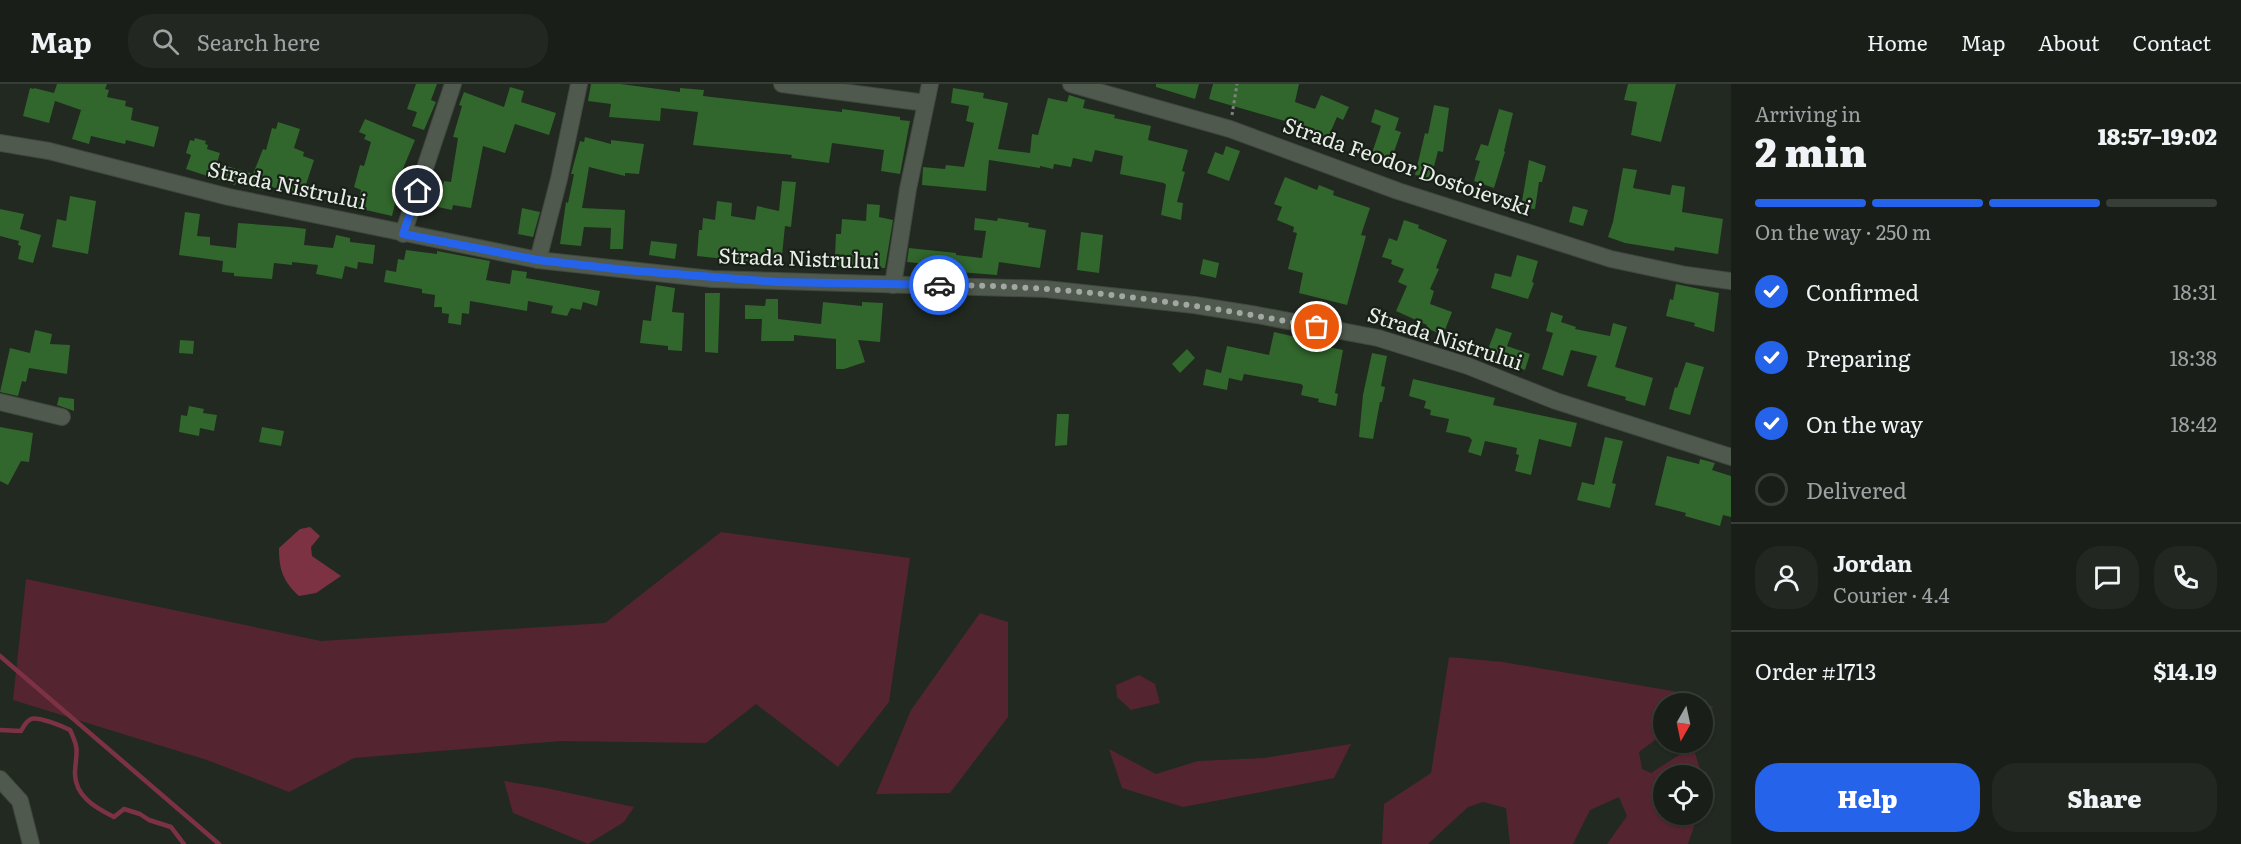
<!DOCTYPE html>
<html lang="en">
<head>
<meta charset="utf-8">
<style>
  body { margin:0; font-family:Literata,serif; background:#222721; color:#f1f3f6; height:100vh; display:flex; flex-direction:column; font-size:22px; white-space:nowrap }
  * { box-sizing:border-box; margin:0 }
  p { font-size:20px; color:#9fa2a2 }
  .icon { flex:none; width:33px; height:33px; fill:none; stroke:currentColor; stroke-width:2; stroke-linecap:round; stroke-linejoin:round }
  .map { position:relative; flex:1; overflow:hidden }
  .details { display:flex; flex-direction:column; background:#191f18; width:510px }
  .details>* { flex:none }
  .needle { width:39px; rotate:189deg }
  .fabs { position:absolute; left:1653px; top:609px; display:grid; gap:12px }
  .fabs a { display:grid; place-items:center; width:60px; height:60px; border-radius:50%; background:#191f18; box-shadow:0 2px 4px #0004,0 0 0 2px #373d37; font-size:30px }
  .pin { position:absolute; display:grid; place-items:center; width:51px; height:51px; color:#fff; margin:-26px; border:3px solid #fff; border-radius:50%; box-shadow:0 2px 6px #0007 }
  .courier { position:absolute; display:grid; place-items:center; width:60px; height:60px; margin:-30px; border:4px solid #2563eb; border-radius:50%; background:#fff; color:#222; box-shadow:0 2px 8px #0007 }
  .overview em { font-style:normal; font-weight:800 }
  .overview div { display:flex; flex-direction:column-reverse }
  .overview { display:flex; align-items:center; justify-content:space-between; height:102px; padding:0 24px }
  h1 { font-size:39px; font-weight:800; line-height:45px }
  .bar { display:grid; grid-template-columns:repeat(4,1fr); gap:9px 6px; align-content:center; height:72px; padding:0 24px }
  .bar i { height:8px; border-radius:4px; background:#373d37 }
  .bar .on { background:#2563eb }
  .bar p { grid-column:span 4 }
  .line { display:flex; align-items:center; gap:15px; padding:0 24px; border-top:2px solid #373d37 }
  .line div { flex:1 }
  .round { display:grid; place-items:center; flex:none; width:63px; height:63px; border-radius:24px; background:#222721 }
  ol { padding:0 24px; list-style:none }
  li { display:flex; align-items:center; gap:18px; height:66px }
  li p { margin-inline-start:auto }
  li .icon { padding:6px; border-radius:50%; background:#2563eb; color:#fff; stroke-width:4 }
  li:last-child { color:#9fa2a2 }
  li i { width:33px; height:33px; border:3px solid #373d37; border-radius:50% }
  .action { display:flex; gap:12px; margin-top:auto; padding:12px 24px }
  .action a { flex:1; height:69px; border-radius:24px; background:#2563eb; color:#fff; font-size:24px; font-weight:800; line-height:69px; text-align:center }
  .action a+a { background:#222721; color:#f1f3f6 }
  header { display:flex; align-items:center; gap:36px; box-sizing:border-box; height:84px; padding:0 30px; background:#191f18; border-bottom:2px solid #373d37 }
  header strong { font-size:28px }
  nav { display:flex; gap:33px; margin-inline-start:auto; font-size:21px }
  .search { width:420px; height:54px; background:#222721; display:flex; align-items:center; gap:15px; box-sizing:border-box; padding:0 21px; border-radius:24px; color:#9fa2a2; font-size:22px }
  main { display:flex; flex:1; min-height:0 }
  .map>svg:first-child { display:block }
  .green { fill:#542530 }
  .water { fill:#7d3244 }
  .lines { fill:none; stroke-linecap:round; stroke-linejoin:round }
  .stream { stroke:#7d3244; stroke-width:4.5 }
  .building { fill:#31662c }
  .minor-casing { stroke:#40473f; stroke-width:18 }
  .path { stroke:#7c837b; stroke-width:3; stroke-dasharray:3 3; stroke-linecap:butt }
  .minor { stroke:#4f594e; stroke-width:16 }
  .done { stroke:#a2a8a1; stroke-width:6; stroke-dasharray:0 10.8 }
  .route { stroke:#2563eb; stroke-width:8 }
  .labels { text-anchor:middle; stroke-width:4.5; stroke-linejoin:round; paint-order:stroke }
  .street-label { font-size:21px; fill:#e7ede7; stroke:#182017 }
</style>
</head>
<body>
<header>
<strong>Map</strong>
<div class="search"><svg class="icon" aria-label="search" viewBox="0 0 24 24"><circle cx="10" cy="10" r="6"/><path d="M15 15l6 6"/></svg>Search here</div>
<nav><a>Home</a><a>Map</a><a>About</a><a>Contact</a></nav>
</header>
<main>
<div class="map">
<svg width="1731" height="760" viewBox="0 0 1731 760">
  <rect width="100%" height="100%" fill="#212920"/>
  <!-- green -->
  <g class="green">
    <polygon points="721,448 910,474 889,618 838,683 756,620 706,659 561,657 354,674 289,708 207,676 13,616 26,495 321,557 605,539"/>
    <polygon points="980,529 1008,538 1008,633 950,709 876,710 911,626"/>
    <polygon points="1449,573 1503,578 1690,610 1713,623 1703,640 1702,620 1664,620 1663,650 1639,668 1642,685 1651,689 1693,662 1702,692 1664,692 1664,730 1698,731 1688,760 1607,760 1627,732 1619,713 1590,726 1573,760 1510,760 1506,724 1483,718 1468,723 1428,760 1382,760 1384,720 1431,689"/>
    <polygon points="1139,591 1155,600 1160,619 1131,626 1117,613 1116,601"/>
    <polygon points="1351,660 1334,694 1183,723 1122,704 1109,665 1156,690 1198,677 1264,674"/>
    <polygon points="504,697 546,704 634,723 624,738 588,760 513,729"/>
  </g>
  <!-- water -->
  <path class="water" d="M310,443L320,452L311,463L312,472L341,492L316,509L299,512C283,497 279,486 279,464L300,445Z"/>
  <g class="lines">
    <!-- stream -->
    <g class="stream">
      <polyline points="0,572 219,760"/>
      <path d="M0,646L21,647C23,643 27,637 31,635C38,632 62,642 70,646C80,667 76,667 75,688C74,712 96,724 114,733L124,725L140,730L149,736L171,743L184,760"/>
    </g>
  </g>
  <!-- building -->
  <g class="building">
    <polygon points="57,0 107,0 105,5 109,6 107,13 126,17 125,22 133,24 131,36 159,43 154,63 126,56 125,60 91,52 89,60 72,55 81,26 55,17 49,39 23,32 30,4 34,5 34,4 54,9"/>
    <polygon points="416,0 437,0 431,16 436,18 424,46 412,42 417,28 407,25"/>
    <polygon points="591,0 621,0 680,8 680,4 704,6 703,12 842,28 842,25 900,33 900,36 910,37 900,90 881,87 884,66 832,59 829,79 791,74 792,71 693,61 698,28 661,24 660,37 609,33 611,20 588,17"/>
    <polygon points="1156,0 1199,0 1195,15 1156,3"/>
    <polygon points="1213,0 1299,0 1295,18 1315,25 1321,11 1349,23 1343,36 1337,33 1327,56 1292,39 1209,15"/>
    <polygon points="1628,0 1676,0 1661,58 1631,51 1637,18 1624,16"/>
    <polygon points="510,3 524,7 521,18 556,29 549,51 515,40 505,69 483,62 471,124 453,121 452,126 438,123 444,97 451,98 458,54 453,53 462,22 459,21 464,8 504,23"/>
    <polygon points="953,4 984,9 983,14 1008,19 998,65 1030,69 1032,50 1038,51 1048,14 1067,18 1069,11 1085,16 1083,24 1115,31 1114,34 1151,42 1148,56 1188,66 1182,87 1185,88 1177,118 1183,119 1181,136 1161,131 1166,101 1164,99 1120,90 1123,72 1095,66 1092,78 1073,74 1071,83 1054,80 1053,85 1040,82 1040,84 989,76 986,107 922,101 923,83 945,85 946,81 964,83 974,39 966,37 969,22 951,19"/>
    <polygon points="1434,21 1449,24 1443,68 1438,67 1431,94 1415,91 1425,49 1428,50"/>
    <polygon points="1375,25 1399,34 1395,46 1401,48 1390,79 1371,72 1381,42 1371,38"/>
    <polygon points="1499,25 1513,29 1504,67 1505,68 1494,104 1474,97 1480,77 1475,76 1481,60 1488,62"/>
    <polygon points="365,35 415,56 399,94 401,95 392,132 357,124 361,106 354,103 360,81 364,82 371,58 364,55 366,51 359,48"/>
    <polygon points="278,38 300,45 294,64 304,68 303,72 314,76 302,113 266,101 264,107 236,99 235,101 186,85 191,71 186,69 190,56 194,57 195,54 206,57 205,60 208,61 207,65 220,69 217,79 253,90 263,65 266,66 272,44 276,45"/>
    <polygon points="585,53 611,60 611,56 644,60 639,90 625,89 625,92 589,83 584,113 582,124 625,126 623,165 610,165 611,144 584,143 581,162 560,160 566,118 568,119 574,90 571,90 580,57 584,58"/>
    <polygon points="1226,62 1240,67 1229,97 1207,89 1215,68 1223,71"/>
    <polygon points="1529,76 1546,82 1542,98 1539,98 1535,125 1521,123"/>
    <polygon points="1623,84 1637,86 1633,104 1670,111 1672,101 1685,103 1682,128 1723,135 1718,170 1675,163 1674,167 1625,159 1608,153 1613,138"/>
    <polygon points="1285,93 1317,106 1319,101 1334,107 1333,111 1370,124 1361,151 1366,152 1347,221 1299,209 1303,189 1288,185 1297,149 1293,148 1294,143 1277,136 1282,123 1274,120"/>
    <polygon points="782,97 796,98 791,143 785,142 781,181 697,172 699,146 702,146 703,134 715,136 717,117 732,119 731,132 755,136 757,122 779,127"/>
    <polygon points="70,112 96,117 88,170 52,163 57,135 66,137"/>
    <polygon points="867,120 880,121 879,133 893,136 885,184 838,182 838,171 835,171 836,150 841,150 842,135 866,137"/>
    <polygon points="1573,122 1588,126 1583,142 1569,138"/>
    <polygon points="522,124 540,128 533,153 518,150"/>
    <polygon points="0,125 24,130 20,145 41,151 33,179 18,175 21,162 18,161 19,157 0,152"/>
    <polygon points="185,128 200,130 197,152 210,153 210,161 236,164 238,139 291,143 306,145 304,161 333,164 336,151 350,154 350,158 375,161 373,180 358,178 357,185 345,182 342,195 316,190 318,181 292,178 292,181 274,179 272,195 234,192 234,189 222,188 223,177 179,171"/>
    <polygon points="975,134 997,137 998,134 1029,139 1028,143 1046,146 1040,184 999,178 997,191 946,187 947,182 907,178 909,164 956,169 956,171 982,174 986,147 974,146"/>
    <polygon points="1404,136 1419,141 1418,144 1447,156 1436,184 1439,185 1430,205 1434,207 1430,220 1452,228 1443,251 1426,244 1427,241 1396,227 1407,202 1398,198 1404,185 1391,180 1392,176 1382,173 1389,154 1397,157"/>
    <polygon points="1081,148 1103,151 1099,189 1077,186"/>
    <polygon points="651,157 677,160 675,175 649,171"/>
    <polygon points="406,166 437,170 437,167 490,177 486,196 510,200 512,186 527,188 526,194 600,207 597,222 583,218 581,226 571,224 567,232 551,229 553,222 528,217 527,227 470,217 469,230 462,229 461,241 448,239 449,230 442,229 442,223 434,223 435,211 422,209 422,205 384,198 386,186 396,188 398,175 404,176"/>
    <polygon points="1517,171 1538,177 1532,198 1534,199 1528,215 1491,204 1495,189 1511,193"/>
    <polygon points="1203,175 1219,179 1216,194 1200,190"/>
    <polygon points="1676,200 1719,209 1714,248 1694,242 1695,239 1666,232 1670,215 1673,216"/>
    <polygon points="656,201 675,204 672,228 684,229 682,267 668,266 668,262 640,259 643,236 651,237"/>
    <polygon points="705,209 720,209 718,269 705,268"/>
    <polygon points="766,215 778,215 778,235 821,240 823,218 862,222 862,218 883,219 880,258 858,256 865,278 844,285 836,285 836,255 794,251 794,257 761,257 762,235 745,235 745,221 765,222"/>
    <polygon points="1551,228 1563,232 1561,238 1576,243 1575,245 1610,252 1613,239 1627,243 1615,283 1653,294 1645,322 1625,316 1626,313 1587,302 1597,272 1571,266 1563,292 1542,285 1553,249 1546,247"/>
    <polygon points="1496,244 1512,249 1507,262 1530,270 1525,286 1504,279 1505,274 1487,268"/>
    <polygon points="35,246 52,250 50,260 70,261 67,290 29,284 26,298 22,297 18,312 0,308 10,264 30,269"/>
    <polygon points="1274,248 1305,255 1304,258 1343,266 1335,309 1338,310 1336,322 1318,318 1319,315 1301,311 1303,302 1301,300 1244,290 1242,297 1229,294 1227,306 1203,301 1206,285 1221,289 1227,262 1269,271"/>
    <polygon points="180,256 194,257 193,270 179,269"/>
    <polygon points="1187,265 1195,274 1180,289 1172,280"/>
    <polygon points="1372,269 1387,272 1381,302 1385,303 1382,318 1380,318 1373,355 1359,353 1363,311"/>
    <polygon points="1686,278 1704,283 1690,331 1669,325 1675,303 1677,304"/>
    <polygon points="1413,295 1495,314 1493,321 1577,339 1571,363 1539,355 1531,391 1515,387 1519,371 1516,370 1517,364 1485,357 1481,372 1468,368 1472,356 1469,353 1446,348 1449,335 1430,331 1431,326 1424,324 1426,317 1409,312"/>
    <polygon points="59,313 74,315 74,327 57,321"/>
    <polygon points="189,322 204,325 203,329 217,331 214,347 200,344 199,352 179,348 181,331 187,332"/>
    <polygon points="1057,330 1069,330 1067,361 1055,362"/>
    <polygon points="0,343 33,349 29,378 21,377 8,401 0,397"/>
    <polygon points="262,343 284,347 281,362 259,358"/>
    <polygon points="1605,353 1623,357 1612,399 1616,400 1610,424 1577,416 1582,398 1594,401"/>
    <polygon points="1667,372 1699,380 1700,375 1715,379 1712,386 1731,392 1731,433 1723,431 1720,442 1685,432 1686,429 1655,421"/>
  </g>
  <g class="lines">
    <!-- minor casing -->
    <g class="minor-casing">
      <g id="minor">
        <polyline points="782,0 926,19"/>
        <polyline points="1071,0 1230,45 1398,107 1611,175 1686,191 1731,197"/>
        <polyline points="0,59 49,67 229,113 538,176 712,195 1046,205 1194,221 1257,231 1378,254 1468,282 1556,317 1731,373"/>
        <polyline points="403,150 453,0"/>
        <polyline points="538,176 559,95 579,0"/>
        <polyline points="893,201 908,105 930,0"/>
        <polyline points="0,318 62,333"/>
        <polyline points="0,695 20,717 31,760"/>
      </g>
    </g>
    <!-- path -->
    <polyline class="path" points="1232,31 1237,0"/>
    <!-- minor -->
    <use href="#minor" class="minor"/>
  </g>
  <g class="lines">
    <!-- done -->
    <path class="done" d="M939,201C1066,201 1192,219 1317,243"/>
    <!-- route -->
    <polyline class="route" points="418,107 403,150 538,176 625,186 778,198 939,201"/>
  </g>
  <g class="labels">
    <!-- street labels -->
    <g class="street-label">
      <text transform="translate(1407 83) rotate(19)" y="7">Strada Feodor Dostoievski</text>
      <text transform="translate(287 102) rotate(12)" y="7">Strada Nistrului</text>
      <text transform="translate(799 175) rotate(2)" y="7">Strada Nistrului</text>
      <text transform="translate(1445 255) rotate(18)" y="7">Strada Nistrului</text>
    </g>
  </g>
</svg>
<div class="fabs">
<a><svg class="needle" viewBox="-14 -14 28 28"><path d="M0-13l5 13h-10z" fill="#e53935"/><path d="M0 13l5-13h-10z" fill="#9fa2a2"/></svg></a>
<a><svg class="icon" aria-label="locate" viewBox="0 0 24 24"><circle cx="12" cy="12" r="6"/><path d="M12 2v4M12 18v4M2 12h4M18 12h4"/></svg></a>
</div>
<div class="pin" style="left:1317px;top:243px;background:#ea580c"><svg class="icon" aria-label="bag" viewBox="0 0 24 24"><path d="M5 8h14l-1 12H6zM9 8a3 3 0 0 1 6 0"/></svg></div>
<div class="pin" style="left:418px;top:107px;background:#1f2937"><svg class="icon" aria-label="home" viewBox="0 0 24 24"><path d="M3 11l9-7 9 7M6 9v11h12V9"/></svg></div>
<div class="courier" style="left:939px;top:201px"><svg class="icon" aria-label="car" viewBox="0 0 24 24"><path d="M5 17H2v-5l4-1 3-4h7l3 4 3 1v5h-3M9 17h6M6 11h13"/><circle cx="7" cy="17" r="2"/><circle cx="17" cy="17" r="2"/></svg></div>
</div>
<section class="details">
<div class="overview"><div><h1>2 min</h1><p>Arriving in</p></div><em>18:57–19:02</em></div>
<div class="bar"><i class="on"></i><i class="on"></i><i class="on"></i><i></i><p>On the way · 250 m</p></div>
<ol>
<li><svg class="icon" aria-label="check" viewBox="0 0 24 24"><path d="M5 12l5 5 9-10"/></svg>Confirmed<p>18:31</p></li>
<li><svg class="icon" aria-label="check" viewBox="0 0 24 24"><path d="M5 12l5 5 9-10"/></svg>Preparing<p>18:38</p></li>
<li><svg class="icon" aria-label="check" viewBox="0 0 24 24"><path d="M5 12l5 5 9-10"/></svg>On the way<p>18:42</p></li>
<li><i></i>Delivered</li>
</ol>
<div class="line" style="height:108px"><a class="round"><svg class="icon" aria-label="person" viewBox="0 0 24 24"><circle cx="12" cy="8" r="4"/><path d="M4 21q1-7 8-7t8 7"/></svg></a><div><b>Jordan</b><p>Courier · 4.4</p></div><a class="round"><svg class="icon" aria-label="chat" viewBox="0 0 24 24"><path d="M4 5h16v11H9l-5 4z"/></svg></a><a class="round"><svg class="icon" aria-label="phone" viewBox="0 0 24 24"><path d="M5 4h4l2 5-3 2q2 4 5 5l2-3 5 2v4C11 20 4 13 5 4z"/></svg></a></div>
<div class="line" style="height:78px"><div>Order #1713</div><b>$14.19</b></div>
<div class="action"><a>Help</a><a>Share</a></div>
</section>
</main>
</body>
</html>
